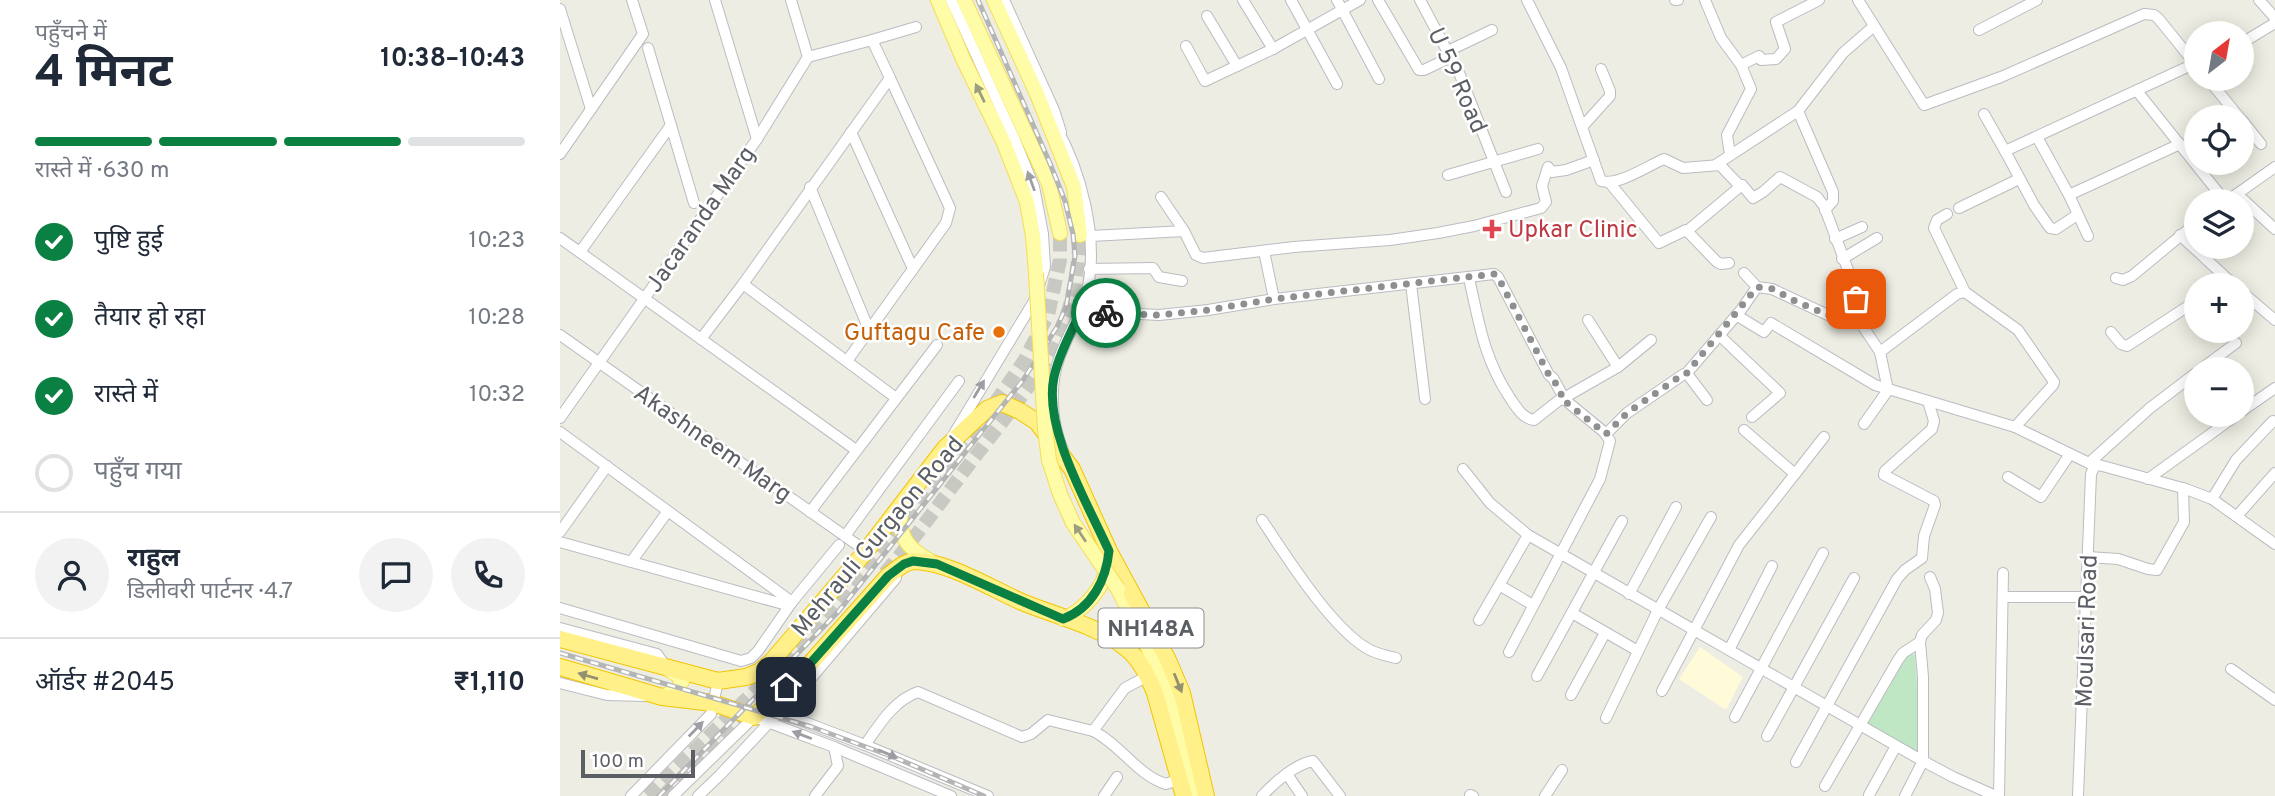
<!DOCTYPE html>
<html lang="hi">
<head>
<meta charset="utf-8">
<style>
  body { margin:0; font-family:Overpass,"Noto Sans Devanagari",sans-serif; background:#f2f2f3; color:#1f2937; height:100vh; display:flex; flex-direction:column; font-size:26px; white-space:nowrap }
  * { box-sizing:border-box; margin:0 }
  p { font-size:23px; color:#747a83 }
  .icon { flex:none; width:38px; height:38px; fill:none; stroke:currentColor; stroke-width:2; stroke-linecap:round; stroke-linejoin:round }
  .map { position:relative; flex:1; overflow:hidden }
  .side { display:flex; flex-direction:column; background:#fff; width:560px }
  .side>* { flex:none }
  .needle { width:46px; rotate:31deg }
  .controls { position:absolute; left:1624px; top:21px; display:grid; gap:14px }
  .controls a { display:grid; place-items:center; width:70px; height:70px; border-radius:50%; background:#fff; box-shadow:0 4px 18px #0003; font-size:35px }
  .scale { position:absolute; left:21px; bottom:18px; width:114px; box-sizing:border-box; padding-left:7px; border:4px solid #5b5e64; border-top:0; font-size:19px; line-height:24px; white-space:nowrap; color:#5b5e64; -webkit-text-stroke:5px #fff; paint-order:stroke }
  .pin { position:absolute; display:grid; place-items:center; width:60px; height:60px; color:#fff; margin:-30px; border-radius:14px; box-shadow:0 4px 10px #0006 }
  .courier { position:absolute; display:grid; place-items:center; width:70px; height:70px; margin:-35px; border:5px solid #0b8043; border-radius:50%; background:#fff; color:#222; box-shadow:0 2px 9px #0007 }
  .summary em { font-style:normal; font-weight:700 }
  .summary div { display:flex; flex-direction:column-reverse }
  .summary { display:flex; align-items:center; justify-content:space-between; height:119px; padding:0 35px }
  h1 { font-size:46px; font-weight:700; line-height:52px }
  .bar { display:grid; grid-template-columns:repeat(4,1fr); gap:10px 7px; align-content:center; height:84px; padding:0 35px }
  .bar i { height:9px; border-radius:5px; background:#e0e1e3 }
  .bar .current { background:#0b8043 }
  .bar p { grid-column:span 4 }
  .line { display:flex; align-items:center; gap:18px; padding:0 35px; border-top:2px solid #e0e1e3 }
  .line div { flex:1 }
  .round { display:grid; place-items:center; flex:none; width:74px; height:74px; border-radius:37px; background:#f2f2f3 }
  ol { padding:0 35px; list-style:none }
  li { display:flex; align-items:center; gap:21px; height:77px }
  li p { margin-inline-start:auto }
  li .icon { padding:7px; border-radius:50%; background:#0b8043; color:#fff; stroke-width:4 }
  li:last-child { color:#747a83 }
  li i { width:38px; height:38px; border:4px solid #e0e1e3; border-radius:50% }
  main { display:flex; flex:1; min-height:0 }
  .map>svg:first-child { display:block }
  .commercial { fill:#fffbd8 }
  .green { fill:#bfe7c4 }
  .lines { fill:none; stroke-linecap:round; stroke-linejoin:round }
  .major-tunnel { stroke:#c9c9c3; stroke-width:14; stroke-dasharray:14 7; stroke-linecap:butt }
  .minor-casing { stroke:#bbbcc2; stroke-width:12 }
  .major-casing { stroke:#f6dd55; stroke-width:16 }
  .highway-casing { stroke:#f2c500; stroke-width:18 }
  .minor { stroke:#fff; stroke-width:10 }
  .major { stroke:#fffca8; stroke-width:14 }
  .highway { stroke:#fff08a; stroke-width:16 }
  .rail-casing { stroke:#b4b5b5; stroke-width:5 }
  .rail { stroke:#fff; stroke-width:2.5; stroke-dasharray:8; stroke-linecap:butt }
  .major-bridge-casing { stroke:#f6dd55; stroke-width:16; stroke-linecap:butt }
  .major-bridge { stroke:#fffca8; stroke-width:14 }
  .oneway { fill:#9d9d7f }
  .oneway2 { fill:#9d9ea2 }
  .oneway3 { fill:#949171 }
  .done { stroke:#8e9090; stroke-width:7; stroke-dasharray:0 12.6 }
  .route { stroke:#0b8043; stroke-width:9 }
  .health-dot { fill:#e0444e; stroke:#fff; stroke-width:2.5 }
  .food-dot { fill:#e8710a; stroke:#fff; stroke-width:2.5 }
  .labels { text-anchor:middle; stroke-width:5; stroke-linejoin:round; paint-order:stroke }
  .shield { fill:#fff; stroke:#8c8e92; stroke-width:2 }
  .shield-label { font-size:23px; font-weight:bold; fill:#5b5e64 }
  .street-label { font-size:24px; fill:#5b5e64; stroke:#fff }
  .health-label { font-size:24px; fill:#be3a42; stroke:#fff; text-anchor:start }
  .food-label { font-size:24px; fill:#c56008; stroke:#fff; text-anchor:end }
</style>
</head>
<body>
<main>
<section class="side">
<div class="summary"><div><h1>4 मिनट</h1><p>पहुँचने में</p></div><em>10:38–10:43</em></div>
<div class="bar"><i class="current"></i><i class="current"></i><i class="current"></i><i></i><p>रास्ते में · 630 m</p></div>
<ol>
<li><svg class="icon" aria-label="check" viewBox="0 0 24 24"><path d="M5 12l5 5 9-10"/></svg>पुष्टि हुई<p>10:23</p></li>
<li><svg class="icon" aria-label="check" viewBox="0 0 24 24"><path d="M5 12l5 5 9-10"/></svg>तैयार हो रहा<p>10:28</p></li>
<li><svg class="icon" aria-label="check" viewBox="0 0 24 24"><path d="M5 12l5 5 9-10"/></svg>रास्ते में<p>10:32</p></li>
<li><i></i>पहुँच गया</li>
</ol>
<div class="line" style="height:126px"><a class="round"><svg class="icon" aria-label="person" viewBox="0 0 24 24"><circle cx="12" cy="8" r="4"/><path d="M4 21q1-7 8-7t8 7"/></svg></a><div><b>राहुल</b><p>डिलीवरी पार्टनर · 4.7</p></div><a class="round"><svg class="icon" aria-label="chat" viewBox="0 0 24 24"><path d="M4 5h16v11H9l-5 4z"/></svg></a><a class="round"><svg class="icon" aria-label="phone" viewBox="0 0 24 24"><path d="M5 4h4l2 5-3 2q2 4 5 5l2-3 5 2v4C11 20 4 13 5 4z"/></svg></a></div>
<div class="line" style="height:91px"><div>ऑर्डर #2045</div><b>₹1,110</b></div>
</section>
<div class="map">
<svg width="1715" height="796" viewBox="0 0 1715 796">
  <rect width="100%" height="100%" fill="#eeede3"/>
  <!-- commercial -->
  <polygon class="commercial" points="1140,647 1183,677 1166,710 1119,679"/>
  <!-- green -->
  <polygon class="green" points="1345,652 1355,655 1362,764 1302,727"/>
  <g class="lines">
    <!-- major-tunnel -->
    <g class="major-tunnel">
      <path d="M325,573C357,536 384,497 414,458C446,416 483,374 503,325C515,296 518,266 520,235"/>
      <polyline points="88,796 210,676 280,601 417,429 464,361 488,315 500,260 500,233"/>
      <polyline points="103,796 195,708"/>
    </g>
    <!-- minor casing -->
    <g class="minor-casing">
      <g id="minor">
        <polyline points="231,0 248,57"/>
        <polyline points="391,0 454,138 474,187 483,234 485,267 474,301 392,437"/>
        <polyline points="444,0 494,110 501,132"/>
        <polyline points="683,0 713,49"/>
        <polyline points="731,0 777,84"/>
        <polyline points="777,0 819,79"/>
        <polyline points="818,0 859,70 864,70 891,57"/>
        <polyline points="860,0 900,75 946,192"/>
        <path d="M967,0L1001,68L1041,181C1059,186 1087,166 1104,159L1123,168L1160,165L1178,184L1182,185L1193,198L1203,192L1220,177L1257,197L1264,206L1291,278L1295,291L1296,309L1304,328L1320,352"/>
        <polyline points="1115,0 1118,0"/>
        <polyline points="1145,0 1161,38 1181,65 1191,89 1167,135 1170,155"/>
        <polyline points="1298,0 1364,105 1441,77 1584,14 1594,15 1598,18 1636,65"/>
        <polyline points="1699,0 1715,18"/>
        <polyline points="0,9 31,109"/>
        <polyline points="647,16 677,66"/>
        <polyline points="1419,30 1477,0"/>
        <polyline points="312,40 356,27"/>
        <polyline points="1682,43 1715,23"/>
        <polyline points="626,46 645,81 713,49 800,0"/>
        <polyline points="88,48 134,203"/>
        <polyline points="888,51 932,30"/>
        <polyline points="1181,65 1199,56 1201,60 1216,59 1225,49 1216,22 1259,0"/>
        <polyline points="1648,79 1679,117"/>
        <polyline points="1577,91 1665,201"/>
        <polyline points="1238,111 1273,192 1273,201 1265,210"/>
        <polyline points="1424,114 1445,151"/>
        <polyline points="1682,120 1701,144"/>
        <polyline points="1023,126 1050,96 1050,91 1041,69"/>
        <path d="M496,127C521,171 538,236 528,286C523,311 509,332 500,356C489,385 491,421 503,450"/>
        <polyline points="291,132 353,269 386,223 390,208 330,78"/>
        <polyline points="1477,137 1509,195 1528,236"/>
        <polyline points="0,154 83,34 72,0"/>
        <polyline points="1157,164 1238,111 1283,53 1314,26"/>
        <polyline points="888,175 978,149"/>
        <polyline points="1049,182 1099,243 1126,230 1157,262 1161,264 1169,263"/>
        <polyline points="250,187 309,330"/>
        <polyline points="1677,194 1715,229"/>
        <polyline points="1509,195 1620,144"/>
        <polyline points="601,197 624,231"/>
        <polyline points="1667,201 1715,167"/>
        <polyline points="1399,208 1459,179"/>
        <polyline points="1387,214 1377,220 1374,228 1405,292 1458,330 1494,382 1493,385 1455,427"/>
        <polyline points="1517,215 1496,229 1490,228 1474,205 1445,151 1636,63"/>
        <polyline points="1127,231 1182,185"/>
        <polyline points="1620,235 1674,285"/>
        <polyline points="531,236 624,231 636,255 643,258 734,247 830,240 878,233 914,226 981,208 986,202 982,186 988,167 992,172 1006,170 1034,160"/>
        <polyline points="0,238 296,450"/>
        <polyline points="1275,239 1302,227"/>
        <polyline points="704,251 714,299"/>
        <polyline points="20,252 111,125"/>
        <polyline points="1282,259 1317,238"/>
        <polyline points="529,269 593,268 599,277 622,281"/>
        <polyline points="1184,273 1197,287 1212,289 1270,316 1279,316 1296,309"/>
        <path d="M909,278C919,323 924,359 950,398C957,408 962,418 974,420L998,401L1004,399L1044,432L1050,441L1040,479L949,652"/>
        <polyline points="1556,278 1563,280 1572,276 1636,223"/>
        <polyline points="183,284 330,78 312,40 248,57 197,139"/>
        <polyline points="851,284 865,399"/>
        <polyline points="1682,292 1715,320"/>
        <polyline points="521,311 599,315 648,310 714,299 934,274 938,277 989,375 993,378 1004,398"/>
        <polyline points="1176,315 1204,332 1211,323 1315,385 1455,427 1535,466"/>
        <polyline points="1028,320 1058,367"/>
        <polyline points="1551,332 1561,344 1567,346 1636,301"/>
        <polyline points="0,335 306,551"/>
        <polyline points="1159,335 1220,393 1192,417"/>
        <polyline points="141,339 183,284 336,398"/>
        <polyline points="287,361 353,269"/>
        <polyline points="1641,369 1676,343"/>
        <polyline points="1126,374 1181,310 1197,287"/>
        <polyline points="1002,399 1058,367 1091,340"/>
        <polyline points="1682,411 1715,388"/>
        <polyline points="0,418 197,139 155,0"/>
        <polyline points="1304,424 1328,390 1320,352 1397,294 1405,292"/>
        <polyline points="0,432 232,602 279,545"/>
        <polyline points="1046,434 1067,413 1124,374 1128,375 1147,400"/>
        <polyline points="1529,463 1590,408 1636,373"/>
        <polyline points="903,469 930,503 968,535 1363,761 1393,777 1436,796"/>
        <polyline points="1235,474 1264,437"/>
        <polyline points="1448,477 1481,497 1510,454"/>
        <polyline points="1588,479 1677,415"/>
        <polyline points="1652,499 1676,460 1713,421"/>
        <polyline points="250,512 377,345"/>
        <polyline points="1677,516 1715,473"/>
        <path d="M702,520C726,556 773,631 810,650C818,654 827,656 836,658"/>
        <polyline points="0,532 47,466"/>
        <polyline points="285,536 399,381"/>
        <polyline points="0,542 223,604 232,602"/>
        <polyline points="1528,557 1558,559 1588,569 1597,570 1624,522 1623,488"/>
        <polyline points="71,562 108,511"/>
        <polyline points="939,585 973,605"/>
        <polyline points="1069,594 1116,507"/>
        <polyline points="1443,597 1527,597"/>
        <polyline points="0,608 181,661 191,658 198,651 232,602"/>
        <polyline points="1012,613 1078,651"/>
        <polyline points="919,620 968,535"/>
        <polyline points="0,628 97,654 106,667"/>
        <polyline points="1169,650 1212,566"/>
        <polyline points="1671,669 1715,700"/>
        <polyline points="977,676 1062,521"/>
        <polyline points="0,683 47,695 84,696"/>
        <polyline points="1102,691 1179,545 1235,474 1184,430"/>
        <polyline points="1011,695 1045,633"/>
        <polyline points="213,710 305,745 428,796"/>
        <polyline points="1175,717 1263,553"/>
        <polyline points="1046,718 1098,610 1151,517"/>
        <path d="M533,731C560,744 577,775 606,784L620,779"/>
        <polyline points="1207,736 1294,578"/>
        <path d="M305,745C319,725 334,700 358,692L462,737L471,734L488,720L533,731L565,688L588,676"/>
        <polyline points="1236,762 1337,579 1345,570 1362,558 1364,536 1375,505 1374,501 1324,475 1325,471 1372,429 1374,421 1368,401"/>
        <polyline points="727,774 742,796"/>
        <polyline points="1265,786 1338,660 1343,653 1360,642"/>
        <polyline points="910,795 913,796"/>
        <polyline points="1309,795 1336,746"/>
        <polyline points="71,796 151,714 158,681"/>
        <polyline points="113,796 194,717 274,747 391,796"/>
        <polyline points="138,796 160,775 253,676 336,578"/>
        <polyline points="255,796 278,766 274,747"/>
        <polyline points="544,796 557,777"/>
        <path d="M702,796C714,783 735,764 753,761L780,796"/>
        <polyline points="985,796 1002,770"/>
        <polyline points="1345,796 1363,761 1363,677 1360,642 1362,635 1376,620 1378,613 1375,589 1370,577"/>
        <polyline points="1439,796 1443,573"/>
        <polyline points="1518,796 1531,474 1534,467 1539,465 1626,489 1652,499 1715,544"/>
      </g>
    </g>
    <!-- major casing -->
    <g class="major-casing">
      <g id="major">
        <polyline points="378,0 404,61 444,143 467,202 473,236 476,273"/>
        <polyline points="404,0 489,184 500,233"/>
        <polyline points="434,0 477,94 514,187 520,235"/>
        <path d="M341,506C337,536 347,549 372,562"/>
        <polyline points="558,589 594,660 608,698 636,796"/>
        <path d="M503,619C524,611 546,586 548,563"/>
        <polyline points="102,697 118,689 122,681 119,676 108,669"/>
      </g>
    </g>
    <!-- highway casing -->
    <g class="highway-casing">
      <g id="highway">
        <polyline points="0,639 158,681 186,677 199,672 212,661 306,551 385,448 427,409 442,403 460,411 477,422 512,469 549,551 607,658 622,693 646,796"/>
        <path d="M0,667L102,697L153,703L194,717L248,666L328,576C337,569 345,561 356,561C391,563 430,588 462,602C493,615 541,627 566,648C580,659 588,676 595,693L624,796"/>
      </g>
    </g>
    <!-- minor -->
    <use href="#minor" class="minor"/>
    <!-- major -->
    <use href="#major" class="major"/>
    <!-- highway -->
    <use href="#highway" class="highway"/>
    <!-- rail casing -->
    <g class="rail-casing">
      <g id="rail">
        <polyline points="0,653 252,727 336,758 424,796"/>
        <polyline points="99,796 278,612 463,380 497,327 506,307 515,256 513,234 505,201 489,161 418,0"/>
      </g>
    </g>
    <!-- rail -->
    <use href="#rail" class="rail"/>
    <!-- major-bridge casing -->
    <g class="major-bridge-casing">
      <polyline id="major-bridge" points="476,273 485,429 489,460 500,494 513,523 558,589"/>
    </g>
    <!-- major-bridge -->
    <use href="#major-bridge" class="major-bridge"/>
  </g>
  <!-- one-way arrows -->
  <defs><path id="oneway-solid" d="M-6-.8H1V-3.2L6.5 0L1 3.2V.8H-6Z" transform="scale(1.75)"/></defs>
  <g class="oneway">
    <use href="#oneway-solid" transform="translate(420 93) rotate(-116)"/>
    <use href="#oneway-solid" transform="translate(520 533) rotate(-124)"/>
  </g>
  <g class="oneway2">
    <use href="#oneway-solid" transform="translate(471 181) rotate(-110)"/>
    <use href="#oneway-solid" transform="translate(419 389) rotate(-59)"/>
    <use href="#oneway-solid" transform="translate(136 729) rotate(-46)"/>
    <use href="#oneway-solid" transform="translate(242 735) rotate(-159)"/>
    <use href="#oneway-solid" transform="translate(328 754) rotate(23)"/>
  </g>
  <g class="oneway3">
    <use href="#oneway-solid" transform="translate(28 676) rotate(-164)"/>
    <use href="#oneway-solid" transform="translate(618 683) rotate(68)"/>
  </g>
  <g class="lines">
    <!-- done -->
    <polyline class="done" points="546,313 598,315 648,310 714,299 934,274 938,277 989,375 993,378 1003,398 1002,399 1046,434 1067,413 1122,375 1126,374 1197,287 1213,289 1237,302 1273,317 1296,309 1296,299"/>
    <!-- route -->
    <path class="route" d="M226,687L248,666L328,576L344,564L353,561L377,564L503,619C532,608 546,580 549,551C528,504 483,429 494,377C499,354 511,333 521,311L546,313"/>
  </g>
  <!-- markers -->
  <path class="health-dot" d="M928.5 218.5h7v7h7v7h-7v7h-7v-7h-7v-7h7z"/>
  <circle class="food-dot" cx="439" cy="332" r="7"/>
  <g class="labels">
    <!-- shield labels -->
    <rect class="shield" x="538.5" y="608.5" width="105" height="39" rx="5"/>
    <g class="shield-label">
      <text x="591" y="636">NH148A</text>
    </g>
    <!-- street labels -->
    <g class="street-label">
      <text transform="translate(898 80) rotate(66)" y="8">U 59 Road</text>
      <text transform="translate(140 219) rotate(-55)" y="8">Jacaranda Marg</text>
      <text transform="translate(153 443) rotate(35)" y="8">Akashneem Marg</text>
      <text transform="translate(317 536) rotate(-50)" y="8">Mehrauli Gurgaon Road</text>
      <text transform="translate(1526 631) rotate(-88)" y="8">Moulsari Road</text>
    </g>
    <!-- health labels -->
    <g class="health-label">
      <text x="948" y="237">Upkar Clinic</text>
    </g>
    <!-- food labels -->
    <g class="food-label">
      <text x="425" y="340">Guftagu Cafe</text>
    </g>
  </g>
</svg>
<div class="controls">
<a><svg class="needle" viewBox="-14 -14 28 28"><path d="M0-13l5 13h-10z" fill="#e53935"/><path d="M0 13l5-13h-10z" fill="#747a83"/></svg></a>
<a><svg class="icon" aria-label="locate" viewBox="0 0 24 24"><circle cx="12" cy="12" r="6"/><path d="M12 2v4M12 18v4M2 12h4M18 12h4"/></svg></a>
<a><svg class="icon" aria-label="layers" viewBox="0 0 24 24"><path d="M12 4l9 5-9 5-9-5zM3 14l9 5 9-5"/></svg></a>
<a>+</a>
<a>−</a>
</div>
<div class="scale">100 m</div>
<div class="pin" style="left:1296px;top:299px;background:#ea580c"><svg class="icon" aria-label="bag" viewBox="0 0 24 24"><path d="M5 8h14l-1 12H6zM9 8a3 3 0 0 1 6 0"/></svg></div>
<div class="pin" style="left:226px;top:687px;background:#1f2937"><svg class="icon" aria-label="home" viewBox="0 0 24 24"><path d="M3 11l9-7 9 7M6 9v11h12V9"/></svg></div>
<div class="courier" style="left:546px;top:313px"><svg class="icon" aria-label="bike" viewBox="0 0 24 24"><circle cx="6" cy="16" r="4"/><circle cx="18" cy="16" r="4"/><path d="M6 16l4-8h5l3 8M10 8l3 8H6M13 5h3"/></svg></div>
</div>
</main>
</body>
</html>
